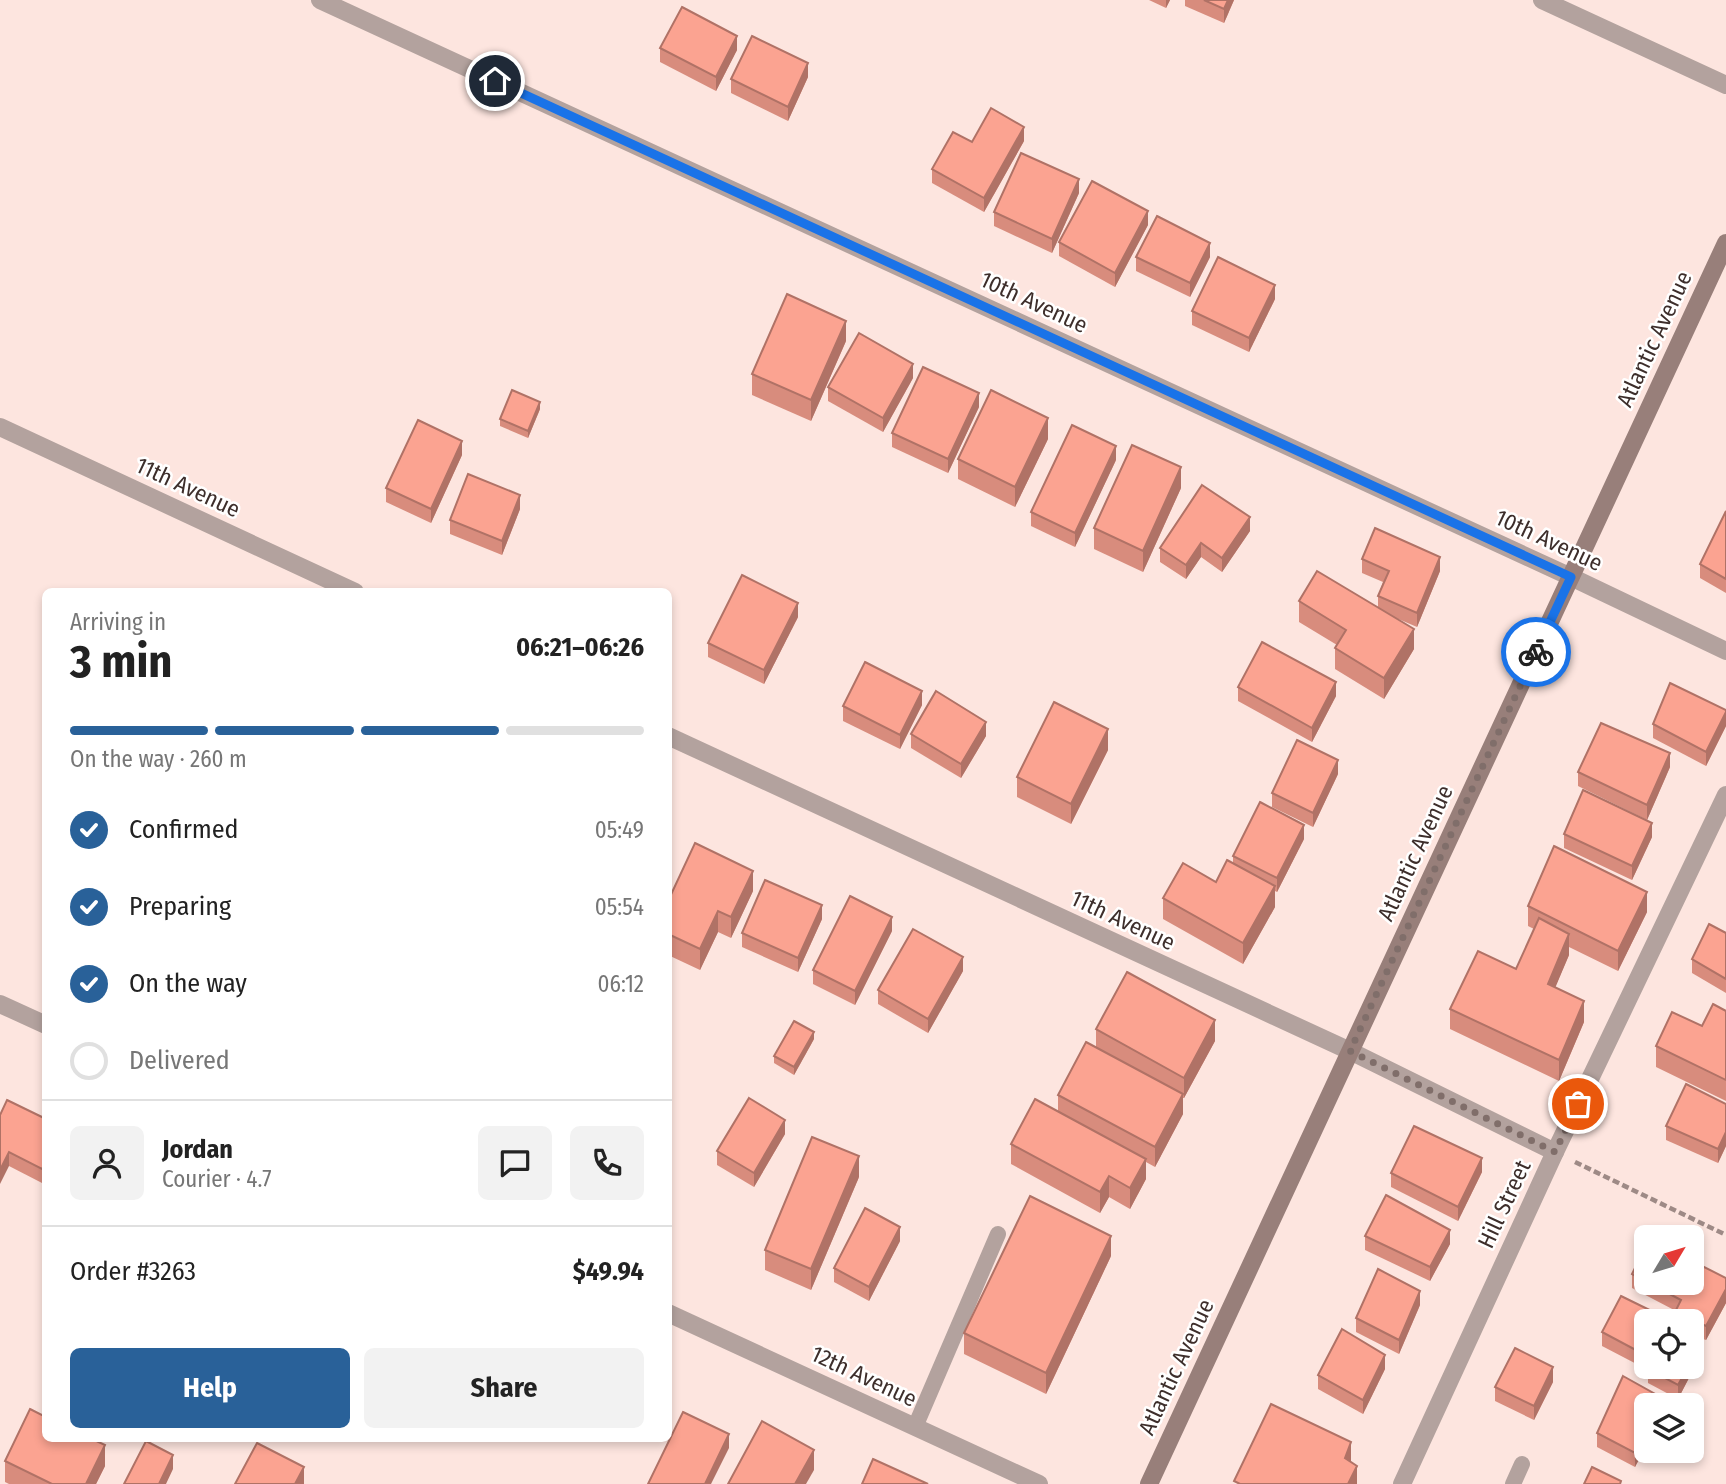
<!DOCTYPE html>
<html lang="en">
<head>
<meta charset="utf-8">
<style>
  body { margin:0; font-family:"Fira Sans Condensed",sans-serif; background:#f2f2f2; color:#222; height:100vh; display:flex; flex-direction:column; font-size:26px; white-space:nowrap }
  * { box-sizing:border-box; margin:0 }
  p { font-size:23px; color:#767676 }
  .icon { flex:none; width:38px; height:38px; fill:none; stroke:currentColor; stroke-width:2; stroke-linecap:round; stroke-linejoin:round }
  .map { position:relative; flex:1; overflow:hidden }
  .drawer { position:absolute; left:42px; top:588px; width:630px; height:854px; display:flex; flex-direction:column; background:#fff; border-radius:10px; box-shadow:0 4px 10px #0003 }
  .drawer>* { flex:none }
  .needle { width:46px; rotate:52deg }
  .tools { position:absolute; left:1634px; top:1225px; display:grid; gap:14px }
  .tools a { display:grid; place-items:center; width:70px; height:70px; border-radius:10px; background:#fff; box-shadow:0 4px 10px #0003; font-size:35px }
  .pin { position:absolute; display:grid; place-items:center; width:60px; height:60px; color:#fff; margin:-30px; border:4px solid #fff; border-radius:50%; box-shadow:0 2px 7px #0007 }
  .courier { position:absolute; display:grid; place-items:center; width:70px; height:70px; margin:-35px; border:5px solid #1a73e8; border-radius:50%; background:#fff; color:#222; box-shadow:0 2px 9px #0007 }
  .headline em { font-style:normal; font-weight:700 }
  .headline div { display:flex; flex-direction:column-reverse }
  .headline { display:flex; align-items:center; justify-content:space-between; height:119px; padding:0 28px }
  h1 { font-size:46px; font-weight:700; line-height:52px }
  .bar { display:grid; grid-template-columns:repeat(4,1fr); gap:10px 7px; align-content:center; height:84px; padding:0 28px }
  .bar i { height:9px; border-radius:5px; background:#e0e0e0 }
  .bar .active { background:#296199 }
  .bar p { grid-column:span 4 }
  .line { display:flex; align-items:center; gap:18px; padding:0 28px; border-top:2px solid #e0e0e0 }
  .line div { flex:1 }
  .round { display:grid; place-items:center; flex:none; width:74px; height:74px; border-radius:10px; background:#f2f2f2 }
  ol { padding:0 28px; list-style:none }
  li { display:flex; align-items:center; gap:21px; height:77px }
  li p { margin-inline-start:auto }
  li .icon { padding:7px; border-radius:50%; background:#296199; color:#fff; stroke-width:4 }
  li:last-child { color:#767676 }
  li i { width:38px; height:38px; border:4px solid #e0e0e0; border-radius:50% }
  .action { display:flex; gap:14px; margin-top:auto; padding:14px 28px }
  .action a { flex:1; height:80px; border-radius:10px; background:#296199; color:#fff; font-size:28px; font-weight:700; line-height:80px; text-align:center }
  .action a+a { background:#f2f2f2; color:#222 }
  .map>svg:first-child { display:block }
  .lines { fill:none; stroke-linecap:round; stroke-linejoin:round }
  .path { stroke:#9e8a86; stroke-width:4.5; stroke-dasharray:7 3.5; stroke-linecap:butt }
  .lane { stroke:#b3a29e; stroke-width:16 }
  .street { stroke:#b3a29e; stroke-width:18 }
  .secondary { stroke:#987f7a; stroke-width:18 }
  .wall { fill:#d88c7d }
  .shaded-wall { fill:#b07266 }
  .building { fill:#fba391; stroke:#b07266; stroke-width:2 }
  .done { stroke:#806e6a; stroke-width:7; stroke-dasharray:0 12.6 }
  .route { stroke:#1a73e8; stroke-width:9 }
  .labels { text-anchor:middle; stroke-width:5; stroke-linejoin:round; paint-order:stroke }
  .street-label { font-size:23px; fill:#3d2e2b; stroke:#fff }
</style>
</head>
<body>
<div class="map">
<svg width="1726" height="1484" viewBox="0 0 1726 1484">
  <rect width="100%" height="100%" fill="#fde5df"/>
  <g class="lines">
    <!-- path -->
    <polyline class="path" points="1575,1162 1726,1235"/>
    <!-- lane -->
    <g class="lane">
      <polyline points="915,1427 998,1234"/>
      <polyline points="1513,1484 1522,1464"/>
    </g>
    <!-- street -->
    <g class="street">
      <polyline points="320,0 1571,577 1726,651"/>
      <polyline points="1542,0 1726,85"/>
      <polyline points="0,427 355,592"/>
      <polyline points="668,736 1350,1051 1555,1152"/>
      <polyline points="0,1004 46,1025"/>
      <polyline points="668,1313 1039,1484"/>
      <polyline points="1402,1484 1555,1152 1726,795"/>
    </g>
    <!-- secondary -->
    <polyline class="secondary" points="1149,1484 1726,243"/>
  </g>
  <!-- wall -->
  <g class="wall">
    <polygon points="1149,0 1170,0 1166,8"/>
    <polygon points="1185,0 1234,0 1224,23 1185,6"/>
    <polygon points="660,48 737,50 716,91 660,62"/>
    <polygon points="808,77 788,121 731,93 731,79"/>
    <polygon points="1024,141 984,212 932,183 932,169"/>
    <polygon points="1079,193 1052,253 994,226 994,212"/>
    <polygon points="1148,225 1115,287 1059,256 1059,242"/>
    <polygon points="1136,257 1210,257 1190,297 1136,271"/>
    <polygon points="1275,299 1249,352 1192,325 1192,311"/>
    <polygon points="846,341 811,421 752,395 752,374"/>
    <polygon points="913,378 883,432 828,401 828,387"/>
    <polygon points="979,407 948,473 892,447 892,433"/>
    <polygon points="540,409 528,438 500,426 500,419"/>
    <polygon points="1048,439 1015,507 958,479 958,459"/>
    <polygon points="462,455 431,523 386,502 386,488"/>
    <polygon points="1116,460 1075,547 1031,526 1031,512"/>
    <polygon points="1181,488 1143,572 1094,549 1094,528"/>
    <polygon points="520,509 502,555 450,534 450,520"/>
    <polygon points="1726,511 1726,593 1700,578 1700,564"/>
    <polygon points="1250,531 1222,572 1201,557 1186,579 1160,562 1160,548"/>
    <polygon points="1362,559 1440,571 1417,627 1396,618 1414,649 1384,699 1335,669 1335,648 1337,645 1299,622 1299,601 1378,607 1378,596 1383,582 1362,573"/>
    <polygon points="798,617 764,684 708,657 708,643"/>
    <polygon points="1238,687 1336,696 1312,742 1238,701"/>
    <polygon points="922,705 900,749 843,721 843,706"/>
    <polygon points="1726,710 1726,726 1706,766 1653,738 1653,724"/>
    <polygon points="911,734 986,736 961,778 911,748"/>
    <polygon points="1108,750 1071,824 1017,797 1017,777"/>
    <polygon points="1670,767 1647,820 1578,786 1578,772"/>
    <polygon points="1338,774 1313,827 1272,807 1272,793"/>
    <polygon points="1564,834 1652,837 1632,880 1564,848"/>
    <polygon points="1304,839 1277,892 1275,891 1275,907 1243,964 1163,919 1163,898 1216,882 1233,863 1233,856"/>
    <polygon points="753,891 731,938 718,932 700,970 668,955 668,901"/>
    <polygon points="1528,906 1647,912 1618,971 1569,947 1569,955 1555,987 1584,1022 1559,1081 1450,1029 1450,1009 1516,969 1534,929 1528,926"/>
    <polygon points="822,919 798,972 742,947 742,933"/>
    <polygon points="892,931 855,1005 813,984 813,970"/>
    <polygon points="1726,933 1726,993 1692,973 1692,959"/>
    <polygon points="963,971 928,1033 878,1004 878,990"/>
    <polygon points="1726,1011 1726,1101 1656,1067 1656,1046 1702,1026"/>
    <polygon points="1096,1029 1215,1041 1184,1098 1183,1098 1183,1114 1155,1167 1146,1162 1146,1179 1130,1209 1109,1197 1100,1213 1011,1164 1011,1144 1058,1111 1058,1095 1096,1047"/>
    <polygon points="814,1039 794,1075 774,1063 774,1056"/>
    <polygon points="7,1100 46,1119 46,1176 42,1183 9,1166"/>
    <polygon points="1726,1104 1726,1146 1718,1163 1666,1140 1666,1126"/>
    <polygon points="785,1134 754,1187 717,1165 717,1151"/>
    <polygon points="1482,1172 1458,1221 1391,1187 1391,1173"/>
    <polygon points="859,1177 811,1290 765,1270 765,1250"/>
    <polygon points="1365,1236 1450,1244 1430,1281 1365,1250"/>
    <polygon points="900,1241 869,1301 834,1282 834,1268"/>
    <polygon points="1647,1244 1647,1283 1692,1283 1726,1278 1726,1303 1706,1340 1703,1339 1703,1351 1678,1399 1648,1383 1648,1370 1602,1346 1602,1332 1647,1321 1647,1367 1692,1367 1692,1321 1675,1321 1676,1311 1632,1288 1632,1274"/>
    <polygon points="1111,1256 1046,1394 964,1354 964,1333"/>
    <polygon points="1420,1305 1399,1354 1356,1332 1356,1318"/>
    <polygon points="1385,1369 1363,1414 1318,1389 1318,1375"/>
    <polygon points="1553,1382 1534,1420 1495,1401 1495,1387"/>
    <polygon points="1664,1405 1635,1467 1597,1447 1597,1433"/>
    <polygon points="5,1461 105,1466 96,1484 9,1484 5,1482"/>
  </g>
  <!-- shaded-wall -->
  <g class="shaded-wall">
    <polygon points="1166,0 1170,0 1166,8"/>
    <polygon points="1228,0 1234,0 1224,23 1224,9"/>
    <polygon points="737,36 737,50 716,91 716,77"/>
    <polygon points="808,63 808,77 788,121 788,107"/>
    <polygon points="1024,127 1024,141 984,212 984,198"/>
    <polygon points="1079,179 1079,193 1052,253 1052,239"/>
    <polygon points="1148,211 1148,225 1115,287 1115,273"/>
    <polygon points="1210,243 1210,257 1190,297 1190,283"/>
    <polygon points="1275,285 1275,299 1249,352 1249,338"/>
    <polygon points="846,321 846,341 811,421 811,400"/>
    <polygon points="913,364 913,378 883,432 883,418"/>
    <polygon points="979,393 979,407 948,473 948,459"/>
    <polygon points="540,402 540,409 528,438 528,431"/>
    <polygon points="1048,418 1048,439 1015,507 1015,487"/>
    <polygon points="462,441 462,455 431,523 431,509"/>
    <polygon points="1116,446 1116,460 1075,547 1075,533"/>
    <polygon points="1181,467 1181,488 1143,572 1143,551"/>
    <polygon points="520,495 520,509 502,555 502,541"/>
    <polygon points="1250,517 1250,531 1222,572 1222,558"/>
    <polygon points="1201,543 1201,557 1186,579 1186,565"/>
    <polygon points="1440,557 1440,571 1417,627 1417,613"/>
    <polygon points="798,603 798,617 764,684 764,670"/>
    <polygon points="1414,629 1414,649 1384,699 1384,678"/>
    <polygon points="1336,682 1336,696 1312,742 1312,728"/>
    <polygon points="922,691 922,705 900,749 900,735"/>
    <polygon points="1726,712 1726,726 1706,766 1706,752"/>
    <polygon points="986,722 986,736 961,778 961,764"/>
    <polygon points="1108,729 1108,750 1071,824 1071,804"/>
    <polygon points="1670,753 1670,767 1647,820 1647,805"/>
    <polygon points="1338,760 1338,774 1313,827 1313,813"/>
    <polygon points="1652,823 1652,837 1632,880 1632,866"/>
    <polygon points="1304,825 1304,839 1277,892 1277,878"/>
    <polygon points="753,871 753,891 731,938 731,917"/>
    <polygon points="1275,886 1275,907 1243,964 1243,943"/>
    <polygon points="1647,892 1647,912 1618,971 1618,951"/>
    <polygon points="822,905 822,919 798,972 798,958"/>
    <polygon points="718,911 718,932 700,970 700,949"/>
    <polygon points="892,917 892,931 855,1005 855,991"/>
    <polygon points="1569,934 1569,955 1548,1005 1548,984"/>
    <polygon points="963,957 963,971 928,1033 928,1019"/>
    <polygon points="1584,1001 1584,1022 1559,1081 1559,1060"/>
    <polygon points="1215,1020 1215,1041 1184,1098 1184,1078"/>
    <polygon points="814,1032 814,1039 794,1075 794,1067"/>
    <polygon points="1183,1094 1183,1114 1155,1167 1155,1147"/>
    <polygon points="785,1120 785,1134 754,1187 754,1173"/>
    <polygon points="1726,1132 1726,1146 1718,1163 1718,1149"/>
    <polygon points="9,1152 9,1166 0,1184 0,1170"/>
    <polygon points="859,1156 859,1177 811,1290 811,1269"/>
    <polygon points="1482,1158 1482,1172 1458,1221 1458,1207"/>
    <polygon points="1146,1159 1146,1179 1130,1209 1130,1188"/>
    <polygon points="46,1162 46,1176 42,1183 42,1169"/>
    <polygon points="1109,1176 1109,1197 1100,1213 1100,1192"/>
    <polygon points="900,1227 900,1241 869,1301 869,1287"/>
    <polygon points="1450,1230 1450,1244 1430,1281 1430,1267"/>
    <polygon points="1111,1236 1111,1256 1046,1394 1046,1373"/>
    <polygon points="1726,1289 1726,1303 1706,1340 1706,1326"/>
    <polygon points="1420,1291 1420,1305 1399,1354 1399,1340"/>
    <polygon points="1703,1337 1703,1351 1678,1399 1678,1385 1688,1367 1692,1367 1692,1358"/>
    <polygon points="1385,1355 1385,1369 1363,1414 1363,1400"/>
    <polygon points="1553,1367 1553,1382 1534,1420 1534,1406"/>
    <polygon points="1647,1431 1647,1445 1635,1467 1635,1453"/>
    <polygon points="729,1434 729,1448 711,1484 705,1484"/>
    <polygon points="1351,1442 1351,1463 1345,1458"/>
    <polygon points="105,1445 105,1466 96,1484 86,1484"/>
    <polygon points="814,1450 814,1470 806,1484 795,1484"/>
    <polygon points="173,1455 173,1469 166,1484 159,1484"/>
    <polygon points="1357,1466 1357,1484 1348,1484"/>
    <polygon points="304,1467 304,1484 295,1484"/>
  </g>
  <!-- building -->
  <g class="building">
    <polygon points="1204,0 1228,0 1224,9"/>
    <polygon points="682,7 737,36 716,77 660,48"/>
    <polygon points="752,36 808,63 788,107 731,79"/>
    <polygon points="991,108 1024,127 984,198 932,169 953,132 972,142"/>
    <polygon points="1021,153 1079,179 1052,239 994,212"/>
    <polygon points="1092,181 1148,211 1115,273 1059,242"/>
    <polygon points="1157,216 1210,243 1190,283 1136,257"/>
    <polygon points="1218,257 1275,285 1249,338 1192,311"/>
    <polygon points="787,294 846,321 811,400 752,374"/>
    <polygon points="859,333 913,364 883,418 828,387"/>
    <polygon points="923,367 979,393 948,459 892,433"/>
    <polygon points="512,390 540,402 528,431 500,419"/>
    <polygon points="991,390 1048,418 1015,487 958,459"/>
    <polygon points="418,420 462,441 431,509 386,488"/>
    <polygon points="1072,425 1116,446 1075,533 1031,512"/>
    <polygon points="1132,445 1181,467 1143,551 1094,528"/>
    <polygon points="468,474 520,495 502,541 450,520"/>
    <polygon points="1202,485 1250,517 1222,558 1201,543 1186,565 1160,548"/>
    <polygon points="1726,511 1726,579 1700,564"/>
    <polygon points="1375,528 1440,557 1417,613 1378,596 1389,571 1362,559"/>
    <polygon points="1317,571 1414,629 1384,678 1335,648 1346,630 1299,601"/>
    <polygon points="742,575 798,603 764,670 708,643"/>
    <polygon points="1262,642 1336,682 1312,728 1238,687"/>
    <polygon points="865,662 922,691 900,735 843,706"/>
    <polygon points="1670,683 1726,710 1726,712 1706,752 1653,724"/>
    <polygon points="936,691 986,722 961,764 911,734"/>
    <polygon points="1054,702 1108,729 1071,804 1017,777"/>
    <polygon points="1601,723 1670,753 1647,805 1578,772"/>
    <polygon points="1297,740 1338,760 1313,813 1272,793"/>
    <polygon points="1583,790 1652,823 1632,866 1564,834"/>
    <polygon points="1260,802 1304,825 1277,878 1233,856"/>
    <polygon points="695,843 753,871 731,917 718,911 700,949 668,934 668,901"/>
    <polygon points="1554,846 1647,892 1618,951 1528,906"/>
    <polygon points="1227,860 1275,886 1243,943 1163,898 1183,863 1216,882"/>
    <polygon points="765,880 822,905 798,958 742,933"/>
    <polygon points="850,896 892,917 855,991 813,970"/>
    <polygon points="1539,918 1569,934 1548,984 1584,1001 1559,1060 1450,1009 1478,951 1516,969"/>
    <polygon points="1709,924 1726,933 1726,979 1692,959"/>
    <polygon points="913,929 963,957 928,1019 878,990"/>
    <polygon points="1127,972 1215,1020 1184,1078 1096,1029"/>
    <polygon points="1713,1004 1726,1011 1726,1080 1656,1046 1672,1012 1702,1026"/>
    <polygon points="794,1021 814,1032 794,1067 774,1056"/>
    <polygon points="1086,1042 1183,1094 1155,1147 1058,1095"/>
    <polygon points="1686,1084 1726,1104 1726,1132 1718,1149 1666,1126"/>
    <polygon points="749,1098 785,1120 754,1173 717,1151"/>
    <polygon points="1035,1099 1146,1159 1130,1188 1109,1176 1100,1192 1011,1144"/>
    <polygon points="7,1100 46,1119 46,1162 42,1169 9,1152 0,1170 0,1115"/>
    <polygon points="1414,1126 1482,1158 1458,1207 1391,1173"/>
    <polygon points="812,1137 859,1156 811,1269 765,1250"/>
    <polygon points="1386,1195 1450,1230 1430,1267 1365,1236"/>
    <polygon points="1030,1196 1111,1236 1046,1373 964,1333"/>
    <polygon points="865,1208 900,1227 869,1287 834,1268"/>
    <polygon points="1647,1244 1647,1282 1632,1274"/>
    <polygon points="1692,1261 1726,1278 1726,1289 1706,1326 1675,1312 1681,1300 1649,1283 1692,1283"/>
    <polygon points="1378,1269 1420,1291 1399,1340 1356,1318"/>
    <polygon points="1621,1296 1672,1321 1647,1321 1647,1356 1602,1332"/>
    <polygon points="1342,1329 1385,1355 1363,1400 1318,1375"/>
    <polygon points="1692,1331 1703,1337 1692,1358"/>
    <polygon points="1515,1348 1553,1367 1534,1406 1495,1387"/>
    <polygon points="1650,1367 1688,1367 1678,1385 1648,1369"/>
    <polygon points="1623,1376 1664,1399 1661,1405 1647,1405 1647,1431 1635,1453 1597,1433"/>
    <polygon points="1271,1404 1351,1442 1345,1458 1357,1466 1348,1484 1240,1484 1234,1481"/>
    <polygon points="30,1409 46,1417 46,1438 90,1438 105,1445 86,1484 52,1484 5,1461"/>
    <polygon points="683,1412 729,1434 705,1484 648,1484"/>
    <polygon points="762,1421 814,1450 795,1484 728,1484"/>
    <polygon points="146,1441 173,1455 159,1484 124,1484"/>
    <polygon points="257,1443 304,1467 295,1484 235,1484"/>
    <polygon points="873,1459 928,1484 862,1484"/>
    <polygon points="1592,1467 1621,1481 1620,1484 1584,1484"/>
  </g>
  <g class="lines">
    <!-- done -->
    <polyline class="done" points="1536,652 1350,1051 1555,1152 1578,1104"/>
    <!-- route -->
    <polyline class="route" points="495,81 1571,577 1536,652"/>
  </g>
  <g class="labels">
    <!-- street labels -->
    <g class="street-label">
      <text transform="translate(1034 302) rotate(25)" y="8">10th Avenue</text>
      <text transform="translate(1654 339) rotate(-65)" y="8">Atlantic Avenue</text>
      <text transform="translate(188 487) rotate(25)" y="8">11th Avenue</text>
      <text transform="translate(1549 540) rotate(25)" y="8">10th Avenue</text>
      <text transform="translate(1415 853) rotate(-65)" y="8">Atlantic Avenue</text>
      <text transform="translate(1123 920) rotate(25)" y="8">11th Avenue</text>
      <text transform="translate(1504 1204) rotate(-65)" y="8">Hill Street</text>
      <text transform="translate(1176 1367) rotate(-65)" y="8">Atlantic Avenue</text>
      <text transform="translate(864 1376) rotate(25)" y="8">12th Avenue</text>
    </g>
  </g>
</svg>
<div class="tools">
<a><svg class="needle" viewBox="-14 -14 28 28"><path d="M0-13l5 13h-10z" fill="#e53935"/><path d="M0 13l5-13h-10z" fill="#767676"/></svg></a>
<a><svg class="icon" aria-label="locate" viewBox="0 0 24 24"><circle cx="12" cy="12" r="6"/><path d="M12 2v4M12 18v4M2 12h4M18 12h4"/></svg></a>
<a><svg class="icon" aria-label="layers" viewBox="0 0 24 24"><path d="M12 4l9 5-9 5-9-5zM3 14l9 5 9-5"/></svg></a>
</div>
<div class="pin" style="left:1578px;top:1104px;background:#ea580c"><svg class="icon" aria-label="bag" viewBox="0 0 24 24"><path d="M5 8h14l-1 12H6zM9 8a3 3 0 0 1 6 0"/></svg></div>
<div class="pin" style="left:495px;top:81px;background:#1f2937"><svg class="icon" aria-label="home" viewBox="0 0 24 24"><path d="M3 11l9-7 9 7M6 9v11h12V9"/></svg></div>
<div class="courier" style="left:1536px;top:652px"><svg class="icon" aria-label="bike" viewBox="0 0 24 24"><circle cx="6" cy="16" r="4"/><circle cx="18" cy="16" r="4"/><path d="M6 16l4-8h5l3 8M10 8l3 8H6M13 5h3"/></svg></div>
<section class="drawer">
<div class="headline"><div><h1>3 min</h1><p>Arriving in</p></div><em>06:21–06:26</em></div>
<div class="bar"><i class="active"></i><i class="active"></i><i class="active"></i><i></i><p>On the way · 260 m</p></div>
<ol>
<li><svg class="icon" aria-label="check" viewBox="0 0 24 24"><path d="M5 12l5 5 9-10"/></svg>Confirmed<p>05:49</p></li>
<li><svg class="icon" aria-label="check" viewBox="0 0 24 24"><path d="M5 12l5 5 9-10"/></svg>Preparing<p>05:54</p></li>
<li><svg class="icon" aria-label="check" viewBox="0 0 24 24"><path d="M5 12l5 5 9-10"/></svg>On the way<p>06:12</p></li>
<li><i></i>Delivered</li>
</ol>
<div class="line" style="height:126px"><a class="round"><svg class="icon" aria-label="person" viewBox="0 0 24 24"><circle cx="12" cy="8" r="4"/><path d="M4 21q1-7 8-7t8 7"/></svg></a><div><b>Jordan</b><p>Courier · 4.7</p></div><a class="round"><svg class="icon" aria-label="chat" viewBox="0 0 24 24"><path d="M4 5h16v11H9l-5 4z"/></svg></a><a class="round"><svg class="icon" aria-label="phone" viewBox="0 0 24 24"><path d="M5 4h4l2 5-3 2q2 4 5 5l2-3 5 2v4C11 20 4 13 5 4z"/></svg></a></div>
<div class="line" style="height:91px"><div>Order #3263</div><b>$49.94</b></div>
<div class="action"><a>Help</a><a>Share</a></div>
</section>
</div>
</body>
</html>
